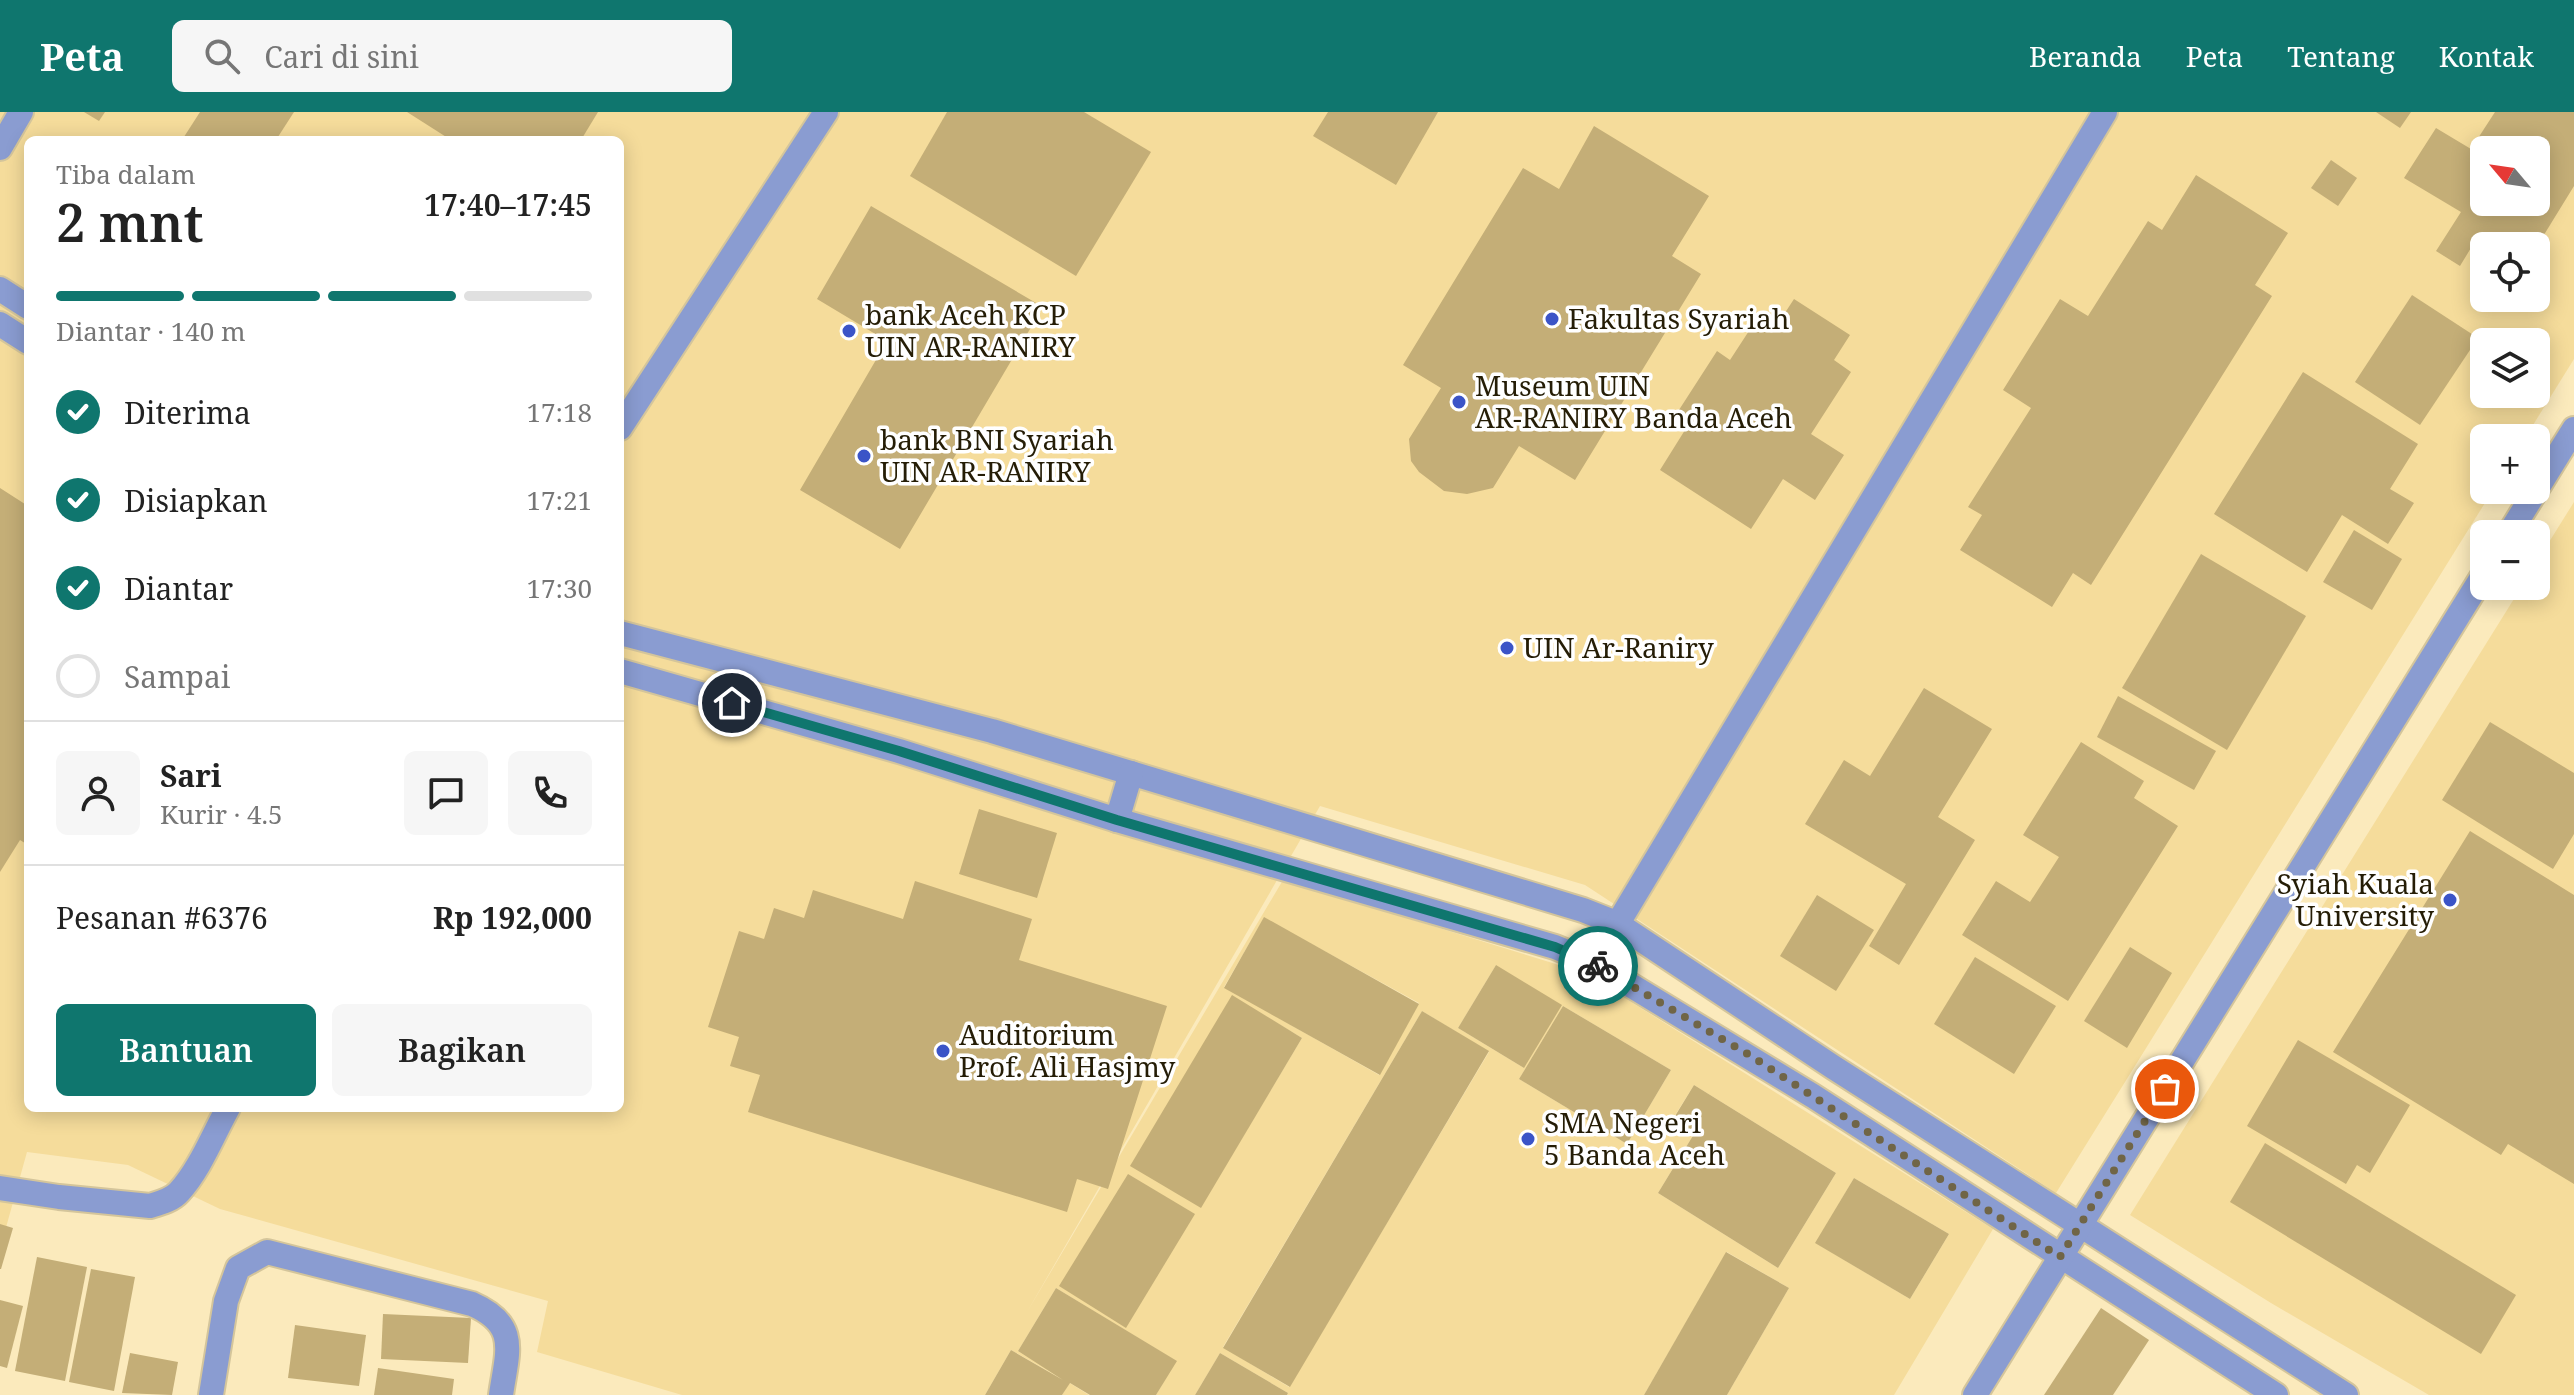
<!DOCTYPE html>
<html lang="id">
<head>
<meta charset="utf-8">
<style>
  body { margin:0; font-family:"Noto Serif",serif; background:#f6f6f6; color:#222; height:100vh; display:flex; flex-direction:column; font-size:30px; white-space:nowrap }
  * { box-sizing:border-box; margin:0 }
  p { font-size:26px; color:#767676 }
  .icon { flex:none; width:44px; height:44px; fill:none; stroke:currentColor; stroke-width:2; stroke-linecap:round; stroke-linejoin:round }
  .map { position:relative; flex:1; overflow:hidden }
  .drawer { position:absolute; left:24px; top:24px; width:600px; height:976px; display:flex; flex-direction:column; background:#fff; border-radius:12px; box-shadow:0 4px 20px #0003 }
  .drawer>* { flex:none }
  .needle { width:52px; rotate:299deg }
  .buttons { position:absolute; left:2470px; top:24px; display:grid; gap:16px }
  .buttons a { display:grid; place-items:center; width:80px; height:80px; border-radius:12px; background:#fff; box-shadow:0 4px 20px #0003; font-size:40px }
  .pin { position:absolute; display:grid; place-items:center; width:68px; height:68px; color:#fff; margin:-34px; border:4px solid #fff; border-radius:50%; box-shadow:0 2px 8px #0007 }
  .courier { position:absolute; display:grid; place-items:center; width:80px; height:80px; margin:-40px; border:6px solid #0f766e; border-radius:50%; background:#fff; color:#222; box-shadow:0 2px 10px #0007 }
  .head em { font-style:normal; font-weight:600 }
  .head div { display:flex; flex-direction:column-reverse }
  .head { display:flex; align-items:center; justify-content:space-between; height:136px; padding:0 32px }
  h1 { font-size:52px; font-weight:600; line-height:60px }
  .bar { display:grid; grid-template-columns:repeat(4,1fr); gap:12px 8px; align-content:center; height:96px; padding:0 32px }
  .bar i { height:10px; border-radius:6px; background:#e0e0e0 }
  .bar .active { background:#0f766e }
  .bar p { grid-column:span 4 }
  .line { display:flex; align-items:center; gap:20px; padding:0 32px; border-top:2px solid #e0e0e0 }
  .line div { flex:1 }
  .round { display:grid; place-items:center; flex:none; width:84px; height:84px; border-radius:12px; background:#f6f6f6 }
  ol { padding:0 32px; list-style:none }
  li { display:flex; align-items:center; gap:24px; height:88px }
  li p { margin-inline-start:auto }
  li .icon { padding:8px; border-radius:50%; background:#0f766e; color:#fff; stroke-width:4 }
  li:last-child { color:#767676 }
  li i { width:44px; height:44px; border:4px solid #e0e0e0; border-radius:50% }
  .action { display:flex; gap:16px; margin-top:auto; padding:16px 32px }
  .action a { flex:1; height:92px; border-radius:12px; background:#0f766e; color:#fff; font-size:32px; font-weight:600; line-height:92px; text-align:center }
  .action a+a { background:#f6f6f6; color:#222 }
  header { display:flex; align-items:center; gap:48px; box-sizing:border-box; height:112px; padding:0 40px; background:#0f766e; color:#fff }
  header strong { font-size:38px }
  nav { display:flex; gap:44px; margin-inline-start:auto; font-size:28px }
  .search { width:560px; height:72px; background:#f6f6f6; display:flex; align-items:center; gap:20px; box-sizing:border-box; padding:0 28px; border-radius:12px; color:#767676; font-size:30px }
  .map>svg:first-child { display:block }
  .built { fill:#f5dc9b; fill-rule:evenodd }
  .building { fill:#c4ae77; fill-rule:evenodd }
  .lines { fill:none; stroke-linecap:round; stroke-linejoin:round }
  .minor-casing { stroke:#d4c59b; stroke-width:28 }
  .minor { stroke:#8a9cd1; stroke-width:24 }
  .done { stroke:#706546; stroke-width:8; stroke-dasharray:0 14.4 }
  .route { stroke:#0f766e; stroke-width:10 }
  .poi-dot { fill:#3b54c7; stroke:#fff; stroke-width:3 }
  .labels { text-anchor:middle; stroke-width:7; stroke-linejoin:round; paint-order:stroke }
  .poi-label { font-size:28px; fill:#251d06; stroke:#fff; text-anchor:start }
</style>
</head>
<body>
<header>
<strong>Peta</strong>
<div class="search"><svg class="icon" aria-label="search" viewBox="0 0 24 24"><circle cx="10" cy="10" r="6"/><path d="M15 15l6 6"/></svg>Cari di sini</div>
<nav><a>Beranda</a><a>Peta</a><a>Tentang</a><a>Kontak</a></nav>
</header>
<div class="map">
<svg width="2574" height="1283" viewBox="0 0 2574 1283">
  <rect width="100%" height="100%" fill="#fbeabc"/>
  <!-- built -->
  <g class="built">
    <path d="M0,0H2574V247L2525,326H2484V378H2493L2056,1081L1585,773L1320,694L1027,1200L1283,768L1585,861L1993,1117L1894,1283H1727L1789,1176L1727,1140L1644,1283H1287L1288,1281L1220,1241L1195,1283H1156L1176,1249L1056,1176L1018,1239L1089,1283H1062L1069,1271L1011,1238L985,1283H682L537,1240L548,1189L220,1097L128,1053L27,1040L0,1137ZM28,28H620V996H28ZM2484,38H2536V90H2484ZM2484,134H2536V186H2484ZM2484,230H2536V282H2484ZM1264,806L1419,891L1379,963L1224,875ZM1496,853L1524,956L1458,916ZM1232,884L1302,926L1200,1096ZM1563,894L1671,958L1627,1032L1519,967ZM1422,899L1489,940L1289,1275L1223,1235ZM1694,973L1836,1061L1778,1156L1658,1081L1694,1022L1672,1008ZM1854,1066L1949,1122L1910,1187L1816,1131Z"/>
    <polygon points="2574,390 2574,1283 2429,1283 2271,1191 2130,1103 2522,474 2536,474 2536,451"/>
  </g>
  <!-- building -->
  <g class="building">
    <polygon points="84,0 105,0 99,9"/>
    <polygon points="200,0 294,0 276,28 182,28"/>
    <polygon points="407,0 598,0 581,28 451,28"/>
    <polygon points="947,0 1084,0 1151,40 1076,164 910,64"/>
    <polygon points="1328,0 1438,0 1396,73 1313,24"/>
    <polygon points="2376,0 2411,0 2400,16"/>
    <path d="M2495,0H2574V74L2537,134H2490L2477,126L2460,154L2436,139L2461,100L2404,66L2436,16L2471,37ZM2484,38H2536V90H2484Z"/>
    <polygon points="1594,14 1709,84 1672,144 1701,162 1575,368 1519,334 1493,376 1467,382 1444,379 1419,360 1411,349 1409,327 1441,276 1403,253 1523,56 1559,77"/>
    <polygon points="2331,48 2357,66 2338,94 2311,76"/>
    <polygon points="2196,63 2288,121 2255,173 2272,184 2091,473 2073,461 2052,495 1960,438 1982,403 1968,395 2031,296 2003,278 2060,187 2088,204 2148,109 2162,118"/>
    <polygon points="871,94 1043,195 900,437 800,378 887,229 817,187"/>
    <polygon points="2412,183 2478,226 2420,313 2355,270"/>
    <polygon points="1794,187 1850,223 1834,248 1851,260 1811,322 1844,343 1815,388 1783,367 1751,417 1660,358 1690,310 1677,301 1717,239 1730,248 1760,202 1777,213"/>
    <polygon points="2303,260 2418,332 2390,377 2414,391 2388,432 2342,403 2307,460 2214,402"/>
    <polygon points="0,376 28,394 28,733 20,728 0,760"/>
    <polygon points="2354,418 2402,447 2372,498 2323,470"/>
    <polygon points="2201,442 2306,504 2227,638 2122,576"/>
    <polygon points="1924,576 1992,617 1938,705 1975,728 1899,853 1869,834 1906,772 1805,712 1844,648 1870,664"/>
    <polygon points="2118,584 2216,639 2194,678 2097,625"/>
    <polygon points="2490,610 2574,661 2574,722 2553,757 2442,688"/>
    <polygon points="2081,630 2144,669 2134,686 2178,714 2068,889 1962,823 1996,769 2030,790 2059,745 2023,723"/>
    <polygon points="979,697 1057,721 1037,786 959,762"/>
    <polygon points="2470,719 2574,783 2574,1072 2508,1032 2501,1043 2333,940"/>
    <polygon points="915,769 1032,807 1019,848 1167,894 1108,1077 1077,1067 1067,1100 748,1000 760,963 730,954 739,925 708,915 739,819 764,827 774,796 804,806 813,778 903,807"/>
    <polygon points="1817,783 1874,818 1836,879 1780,844"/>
    <polygon points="1264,805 1419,892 1380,963 1224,876"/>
    <polygon points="2130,835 2172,861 2127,936 2084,909"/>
    <polygon points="1975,845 2056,894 2014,962 1934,912"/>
    <polygon points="1496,853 1562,893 1524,956 1458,916"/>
    <polygon points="1232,883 1302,926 1201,1096 1130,1054"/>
    <polygon points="1563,894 1671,958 1627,1032 1519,967"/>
    <polygon points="1422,899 1489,939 1290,1275 1223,1236"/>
    <polygon points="2298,928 2410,993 2370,1061 2357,1053 2346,1072 2247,1014"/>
    <polygon points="1694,973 1836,1061 1778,1156 1658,1081 1694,1022 1672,1009"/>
    <polygon points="2265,1031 2516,1183 2481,1242 2230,1090"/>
    <polygon points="1128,1062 1195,1102 1126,1216 1059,1174"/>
    <polygon points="1854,1066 1949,1122 1910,1187 1815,1131"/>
    <polygon points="0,1112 13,1116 1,1157 0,1157"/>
    <polygon points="1726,1140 1789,1176 1727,1283 1644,1283"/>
    <polygon points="37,1145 87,1155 65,1269 15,1259"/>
    <polygon points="91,1157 135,1165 114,1279 69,1270"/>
    <polygon points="1056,1176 1177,1249 1156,1283 1090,1283 1070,1271 1062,1283 985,1283 1011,1238 1063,1268 1018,1239"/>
    <polygon points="0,1188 23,1194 7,1256 0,1254"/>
    <polygon points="2101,1196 2149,1228 2113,1283 2044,1283"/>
    <polygon points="383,1202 471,1206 468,1251 381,1247"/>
    <polygon points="295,1213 366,1223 359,1274 288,1266"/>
    <polygon points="130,1241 178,1250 172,1283 122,1281"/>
    <polygon points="1220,1241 1288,1281 1287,1283 1195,1283"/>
    <polygon points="378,1256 454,1267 452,1283 374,1283"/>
  </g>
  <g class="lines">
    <!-- minor casing -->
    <g class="minor-casing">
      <g id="minor">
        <polyline points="0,36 21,0"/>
        <polyline points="0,177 28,195"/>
        <polyline points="0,212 28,230"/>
        <polyline points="620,316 826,0"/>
        <polyline points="2509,422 2574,317"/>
        <polyline points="620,521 992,619 1583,798 1616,811 1833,955 2346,1283"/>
        <polyline points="620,559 899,639 1117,708 1555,835 1594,851 1813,984 2276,1283"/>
        <polyline points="1117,708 1131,661"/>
        <polyline points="1594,851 2105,0"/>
        <path d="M0,1076L59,1085L150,1094C160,1091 172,1088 179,1080C200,1057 213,1023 228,996"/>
        <path d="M211,1283L226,1189L238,1156L267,1140L472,1192C520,1213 507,1240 501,1283"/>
        <polyline points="1975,1283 2484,462"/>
      </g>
    </g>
    <!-- minor -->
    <use href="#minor" class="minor"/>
  </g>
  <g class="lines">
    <!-- done -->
    <polyline class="done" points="1598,854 1751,944 2060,1145 2165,977"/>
    <!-- route -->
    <polyline class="route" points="732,591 899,639 1117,708 1555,835 1598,854"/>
  </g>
  <!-- markers -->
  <g class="poi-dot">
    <circle cx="1552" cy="207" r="8"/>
    <circle cx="849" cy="219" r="8"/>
    <circle cx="1459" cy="290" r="8"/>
    <circle cx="864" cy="344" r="8"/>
    <circle cx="1507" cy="536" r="8"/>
    <circle cx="2450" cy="788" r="8"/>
    <circle cx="943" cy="939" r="8"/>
    <circle cx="1528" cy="1027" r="8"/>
  </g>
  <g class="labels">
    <!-- poi labels -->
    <g class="poi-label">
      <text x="865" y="213">bank Aceh KCP<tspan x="865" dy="32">UIN AR-RANIRY</tspan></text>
      <text x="1568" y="217">Fakultas Syariah</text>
      <text x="1475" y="284">Museum UIN<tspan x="1475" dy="32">AR-RANIRY Banda Aceh</tspan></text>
      <text x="880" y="338">bank BNI Syariah<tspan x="880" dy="32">UIN AR-RANIRY</tspan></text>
      <text x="1523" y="546">UIN Ar-Raniry</text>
      <text x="2434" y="782" text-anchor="end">Syiah Kuala<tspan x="2434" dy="32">University</tspan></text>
      <text x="959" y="933">Auditorium<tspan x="959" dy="32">Prof. Ali Hasjmy</tspan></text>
      <text x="1544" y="1021">SMA Negeri<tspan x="1544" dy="32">5 Banda Aceh</tspan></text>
    </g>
  </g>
</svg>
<div class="buttons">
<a><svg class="needle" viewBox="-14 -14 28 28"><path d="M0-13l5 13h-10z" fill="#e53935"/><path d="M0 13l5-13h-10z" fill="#767676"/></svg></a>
<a><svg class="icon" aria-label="locate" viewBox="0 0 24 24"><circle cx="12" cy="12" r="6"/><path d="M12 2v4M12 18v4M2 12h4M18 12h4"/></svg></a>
<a><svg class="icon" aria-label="layers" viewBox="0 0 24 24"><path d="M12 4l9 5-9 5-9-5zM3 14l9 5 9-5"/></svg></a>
<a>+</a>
<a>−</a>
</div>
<div class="pin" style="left:2165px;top:977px;background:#ea580c"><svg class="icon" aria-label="bag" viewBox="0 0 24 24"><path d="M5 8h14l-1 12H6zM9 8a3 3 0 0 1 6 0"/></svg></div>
<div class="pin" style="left:732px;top:591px;background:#1f2937"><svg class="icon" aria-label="home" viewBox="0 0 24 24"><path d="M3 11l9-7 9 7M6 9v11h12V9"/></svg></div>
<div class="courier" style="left:1598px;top:854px"><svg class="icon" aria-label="bike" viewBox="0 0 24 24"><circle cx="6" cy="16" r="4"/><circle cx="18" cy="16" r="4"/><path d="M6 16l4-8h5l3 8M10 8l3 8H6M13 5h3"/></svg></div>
<section class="drawer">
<div class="head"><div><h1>2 mnt</h1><p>Tiba dalam</p></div><em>17:40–17:45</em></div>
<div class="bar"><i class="active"></i><i class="active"></i><i class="active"></i><i></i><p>Diantar · 140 m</p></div>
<ol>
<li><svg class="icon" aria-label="check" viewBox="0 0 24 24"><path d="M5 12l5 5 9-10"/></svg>Diterima<p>17:18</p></li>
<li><svg class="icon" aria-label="check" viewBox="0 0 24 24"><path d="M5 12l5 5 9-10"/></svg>Disiapkan<p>17:21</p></li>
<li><svg class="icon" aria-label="check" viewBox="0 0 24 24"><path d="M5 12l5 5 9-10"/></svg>Diantar<p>17:30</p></li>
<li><i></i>Sampai</li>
</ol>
<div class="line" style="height:144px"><a class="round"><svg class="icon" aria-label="person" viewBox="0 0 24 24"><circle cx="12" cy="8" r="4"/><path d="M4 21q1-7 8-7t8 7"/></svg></a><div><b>Sari</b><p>Kurir · 4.5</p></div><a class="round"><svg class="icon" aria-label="chat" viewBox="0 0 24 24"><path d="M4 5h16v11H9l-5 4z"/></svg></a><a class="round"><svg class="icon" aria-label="phone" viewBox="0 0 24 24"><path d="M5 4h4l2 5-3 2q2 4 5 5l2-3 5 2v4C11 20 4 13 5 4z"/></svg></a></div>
<div class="line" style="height:104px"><div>Pesanan #6376</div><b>Rp 192,000</b></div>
<div class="action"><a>Bantuan</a><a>Bagikan</a></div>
</section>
</div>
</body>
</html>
